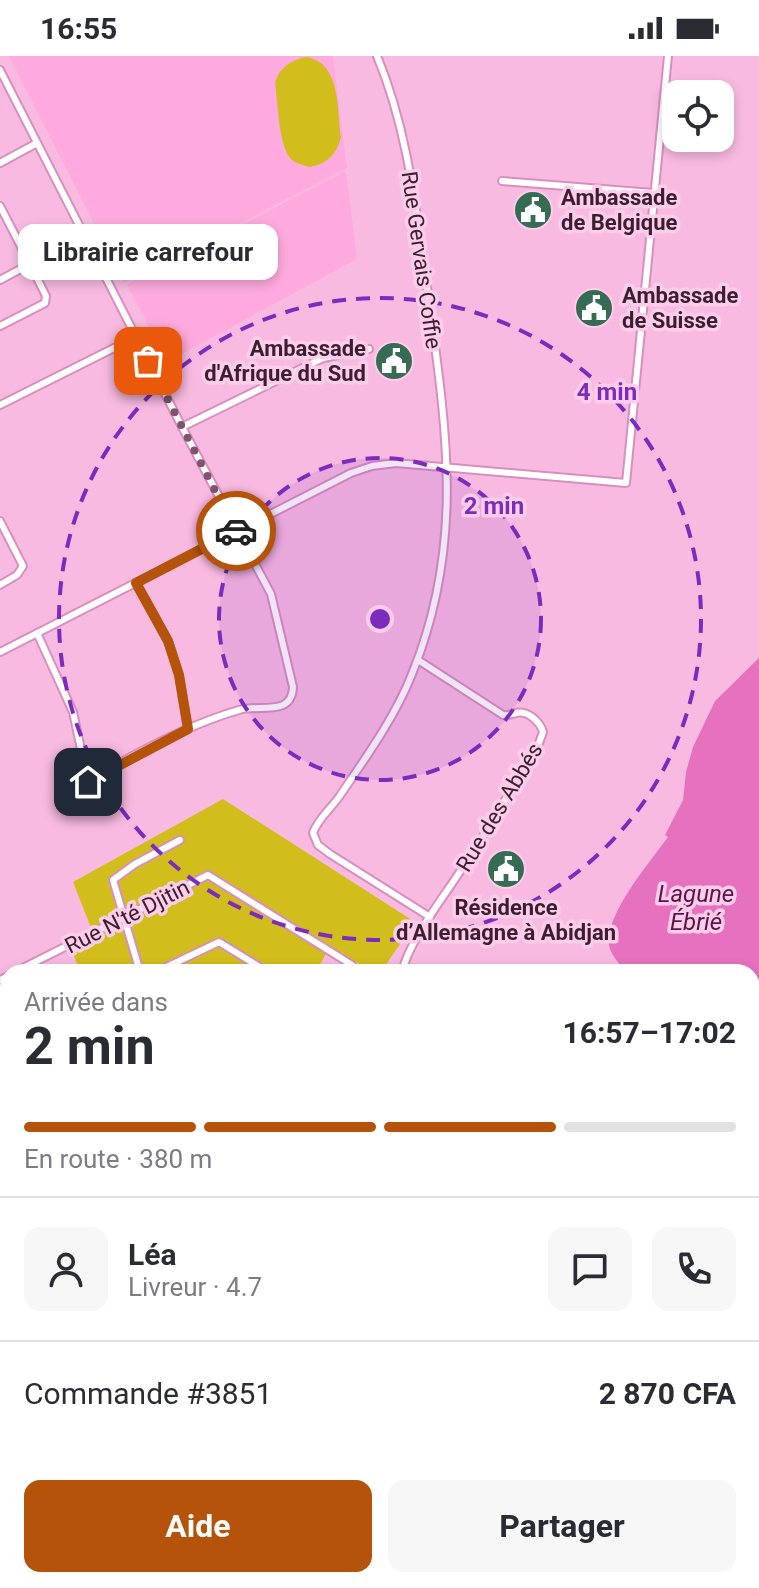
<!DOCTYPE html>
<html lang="fr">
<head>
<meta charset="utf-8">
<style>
  body { margin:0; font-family:Roboto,sans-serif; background:#f7f7f7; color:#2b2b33; height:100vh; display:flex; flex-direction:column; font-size:30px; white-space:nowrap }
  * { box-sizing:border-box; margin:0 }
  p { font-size:26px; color:#7c7c81 }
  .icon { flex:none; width:44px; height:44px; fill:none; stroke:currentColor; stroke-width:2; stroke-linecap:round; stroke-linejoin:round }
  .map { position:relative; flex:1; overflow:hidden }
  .panel { position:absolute; left:0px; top:908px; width:760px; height:624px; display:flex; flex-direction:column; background:#fff; border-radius:24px 24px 0 0; box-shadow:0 4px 12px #0003 }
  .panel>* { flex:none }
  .controls { position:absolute; left:662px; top:24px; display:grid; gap:16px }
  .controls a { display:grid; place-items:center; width:72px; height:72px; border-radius:16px; background:#fff; box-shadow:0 4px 12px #0003; font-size:40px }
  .pin { position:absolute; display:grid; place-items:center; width:68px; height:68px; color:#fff; margin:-34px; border-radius:16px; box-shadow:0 4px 12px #0006 }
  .courier { position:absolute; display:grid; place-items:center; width:80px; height:80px; margin:-40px; border:6px solid #b45309; border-radius:50%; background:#fff; color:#222; box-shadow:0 2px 10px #0007 }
  .bubble { position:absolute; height:56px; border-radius:16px; background:#fff; box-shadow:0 4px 12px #0003; font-size:26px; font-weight:700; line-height:56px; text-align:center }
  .overview em { font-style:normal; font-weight:700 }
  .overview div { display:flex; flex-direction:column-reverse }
  .overview { display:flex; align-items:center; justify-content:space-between; height:136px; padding:0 24px }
  h1 { font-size:52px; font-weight:700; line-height:60px }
  .bar { display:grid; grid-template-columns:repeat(4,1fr); gap:12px 8px; align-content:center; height:96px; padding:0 24px }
  .bar i { height:10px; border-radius:6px; background:#e1e1e2 }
  .bar .on { background:#b45309 }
  .bar p { grid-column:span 4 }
  .line { display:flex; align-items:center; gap:20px; padding:0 24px; border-top:2px solid #e1e1e2 }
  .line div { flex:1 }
  .round { display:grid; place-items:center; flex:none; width:84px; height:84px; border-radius:16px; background:#f7f7f7 }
  .cta { display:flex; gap:16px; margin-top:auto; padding:16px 24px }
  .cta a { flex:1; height:92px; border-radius:16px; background:#b45309; color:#fff; font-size:32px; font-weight:700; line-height:92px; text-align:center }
  .cta a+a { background:#f7f7f7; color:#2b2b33 }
  .status { display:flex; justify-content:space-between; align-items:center; height:56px; padding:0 40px; background:#fff; direction:ltr }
  .status svg { height:22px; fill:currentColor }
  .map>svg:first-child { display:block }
  .built { fill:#feaade }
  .green { fill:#d1be1c }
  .water { fill:#e671bf }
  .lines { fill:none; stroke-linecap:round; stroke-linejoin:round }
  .ferry { stroke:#5c1448; stroke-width:2; stroke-dasharray:10 8; stroke-linecap:butt }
  .street-casing { stroke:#d98fbe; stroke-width:10 }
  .secondary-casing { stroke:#d98fbe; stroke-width:12 }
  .street { stroke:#fff; stroke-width:6 }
  .secondary { stroke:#fff; stroke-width:8 }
  .done { stroke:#7e556f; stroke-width:8; stroke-dasharray:0 14.4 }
  .route { stroke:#b45309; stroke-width:10 }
  .ring { fill:none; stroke:#7b2cbf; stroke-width:4; stroke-dasharray:14 10 }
  .labels { text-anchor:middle; stroke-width:7; stroke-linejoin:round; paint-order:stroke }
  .poi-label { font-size:22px; font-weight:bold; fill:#3b1e31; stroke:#fdcdea; text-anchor:start }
  .street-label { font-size:22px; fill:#3b1e31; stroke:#fdcdea }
  .water-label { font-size:24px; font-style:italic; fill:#5c1448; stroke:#fdcdea }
  .centre { fill:#7b2cbf; stroke:#fdcdea; stroke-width:4 }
  .ring-label { font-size:24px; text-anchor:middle; font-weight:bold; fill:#7b2cbf; stroke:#fdcdea; stroke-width:7; stroke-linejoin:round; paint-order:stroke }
</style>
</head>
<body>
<div class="status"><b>16:55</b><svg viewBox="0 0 49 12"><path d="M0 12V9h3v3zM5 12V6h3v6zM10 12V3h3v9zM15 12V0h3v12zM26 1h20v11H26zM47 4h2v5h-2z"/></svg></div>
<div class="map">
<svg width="759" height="1532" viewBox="0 0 759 1532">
  <rect width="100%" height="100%" fill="#f9bae1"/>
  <!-- built -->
  <g class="built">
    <polygon points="9,0 333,0 347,112 124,227"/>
    <polygon points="346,115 357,203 167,306 127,228"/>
  </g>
  <!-- green -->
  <g class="green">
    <path d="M306,1C341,6 337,53 341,81C337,98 327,108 310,111C304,109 296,108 292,104C278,91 278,45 275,27C279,12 291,4 306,1Z"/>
    <path d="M223,743L415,866L381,916C366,915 346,898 329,892L316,916H80L72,894L95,882L73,826Z"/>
    <polygon points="8,1038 8,1323 0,1325 0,1042"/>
  </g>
  <!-- water -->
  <path class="water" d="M759,602V1532H284L279,1524H752V916H625C620,908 610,898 609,889C605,858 650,806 668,781L665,779L683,744L686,716L693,691L715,645Z"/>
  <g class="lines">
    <!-- ferry -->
    <g class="ferry">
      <polyline points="752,1371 759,1365"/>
      <polyline points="752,1391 759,1385"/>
      <polyline points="587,1532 594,1524"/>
      <polyline points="604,1532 613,1524"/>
    </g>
    <!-- street casing -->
    <g class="street-casing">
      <g id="street">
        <path d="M377,0C407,72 415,147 426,224C445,364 467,483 412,618C395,661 367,700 341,738C333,751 318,762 313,777L318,789L330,798L430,861"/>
        <path d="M0,14L182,371L271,538L293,631C292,661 260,648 239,654C187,669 120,704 76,734"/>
        <polyline points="0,107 37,87"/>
        <polyline points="502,125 653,137"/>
        <polyline points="0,150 30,208 0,224"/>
        <polyline points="0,270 45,247 46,240 30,208"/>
        <polyline points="0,349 136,281"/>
        <polyline points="182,371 323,302 369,293"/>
        <polyline points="0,465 23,510 17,519 0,529"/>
        <polyline points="136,527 168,585 179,619 188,673"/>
        <polyline points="37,577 73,656 88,726"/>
        <polyline points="0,596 351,417 372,410 396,407 626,427 668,0"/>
        <polyline points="15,916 208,819 352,909 347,916"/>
        <polyline points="140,916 113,824 135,808 180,784"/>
        <polyline points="156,916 219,886 268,916"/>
        <path d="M402,916C409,885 443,842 461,814C489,773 514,730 539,687L543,676C540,666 528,654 516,657C511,658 507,660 503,659L418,604"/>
        <polyline points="0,924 8,920"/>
        <polyline points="0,1359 8,1358"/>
        <polyline points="0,1410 8,1410"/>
        <polyline points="0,1473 8,1473"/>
        <polyline points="169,1524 171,1532"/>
        <polyline points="7,1532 8,1524"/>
      </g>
    </g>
    <!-- secondary casing -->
    <g class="secondary-casing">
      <polyline id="secondary" points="0,970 8,986"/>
    </g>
    <!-- street -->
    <use href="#street" class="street"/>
    <!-- secondary -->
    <use href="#secondary" class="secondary"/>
  </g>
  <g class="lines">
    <!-- done -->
    <polyline class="done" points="148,305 236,475"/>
    <!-- route -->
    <polyline class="route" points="88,726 188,673 179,619 168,585 136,527 236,475"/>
  </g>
  <!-- distance rings -->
  <circle cx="380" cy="563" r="161" fill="#7b2cbf" fill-opacity=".12"/>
  <g class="ring">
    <circle cx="380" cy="563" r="161"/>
    <circle cx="380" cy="563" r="321"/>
  </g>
  <!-- icons -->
  <defs>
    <g id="civic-disc" transform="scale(2)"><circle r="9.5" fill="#356c53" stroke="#fdcdea"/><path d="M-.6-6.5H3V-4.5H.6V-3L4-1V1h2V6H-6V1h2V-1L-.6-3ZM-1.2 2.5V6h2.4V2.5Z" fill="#fff"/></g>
  </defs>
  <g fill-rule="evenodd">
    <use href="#civic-disc" x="533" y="154"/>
    <use href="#civic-disc" x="594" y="252"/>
    <use href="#civic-disc" x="394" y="305"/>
    <use href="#civic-disc" x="506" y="813"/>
  </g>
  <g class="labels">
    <!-- poi labels -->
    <g class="poi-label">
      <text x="561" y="149">Ambassade<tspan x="561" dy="25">de Belgique</tspan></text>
      <text x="622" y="247">Ambassade<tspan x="622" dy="25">de Suisse</tspan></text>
      <text x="366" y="300" text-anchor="end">Ambassade<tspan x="366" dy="25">d'Afrique du Sud</tspan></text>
      <text x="506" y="859" text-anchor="middle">Résidence<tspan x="506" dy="25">d’Allemagne à Abidjan</tspan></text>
    </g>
    <!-- street labels -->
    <g class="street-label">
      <text transform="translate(422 204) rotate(82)" y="8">Rue Gervais Coffie</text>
      <text transform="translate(499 751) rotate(-59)" y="8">Rue des Abbés</text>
      <text transform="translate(127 860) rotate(-27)" y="8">Rue N'té Djitin</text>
    </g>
    <!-- water labels -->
    <g class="water-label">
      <text x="696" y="846">Lagune<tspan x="696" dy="28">Ébrié</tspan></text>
    </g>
  </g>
  <circle cx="380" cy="563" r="12" class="centre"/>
  <g class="ring-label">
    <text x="607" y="344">4 min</text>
    <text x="494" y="458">2 min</text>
  </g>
</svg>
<div class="controls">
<a><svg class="icon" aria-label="locate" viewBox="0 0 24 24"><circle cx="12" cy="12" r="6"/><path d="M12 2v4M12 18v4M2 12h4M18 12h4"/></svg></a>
</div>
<div class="pin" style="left:148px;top:305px;background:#ea580c"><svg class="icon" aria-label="bag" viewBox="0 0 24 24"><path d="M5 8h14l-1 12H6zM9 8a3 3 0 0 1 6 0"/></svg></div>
<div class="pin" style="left:88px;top:726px;background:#1f2937"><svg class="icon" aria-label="home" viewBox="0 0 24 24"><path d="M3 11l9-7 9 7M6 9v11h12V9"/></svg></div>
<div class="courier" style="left:236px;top:475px"><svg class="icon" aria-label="car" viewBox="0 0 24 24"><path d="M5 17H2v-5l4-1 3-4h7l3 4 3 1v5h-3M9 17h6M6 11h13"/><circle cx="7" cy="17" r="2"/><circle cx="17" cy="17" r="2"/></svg></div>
<div class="bubble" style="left:18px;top:168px;width:260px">Librairie carrefour</div>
<section class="panel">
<div class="overview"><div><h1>2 min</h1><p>Arrivée dans</p></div><em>16:57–17:02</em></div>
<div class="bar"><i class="on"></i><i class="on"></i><i class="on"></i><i></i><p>En route · 380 m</p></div>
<div class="line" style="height:144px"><a class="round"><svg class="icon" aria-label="person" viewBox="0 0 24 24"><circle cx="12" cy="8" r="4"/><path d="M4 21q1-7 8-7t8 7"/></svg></a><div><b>Léa</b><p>Livreur · 4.7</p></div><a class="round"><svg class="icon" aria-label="chat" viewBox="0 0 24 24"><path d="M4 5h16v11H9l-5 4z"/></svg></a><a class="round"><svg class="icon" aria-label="phone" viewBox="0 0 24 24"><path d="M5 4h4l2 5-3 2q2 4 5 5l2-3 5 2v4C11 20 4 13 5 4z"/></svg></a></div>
<div class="line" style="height:104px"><div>Commande #3851</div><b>2 870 CFA</b></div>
<div class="cta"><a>Aide</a><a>Partager</a></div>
</section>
</div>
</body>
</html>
